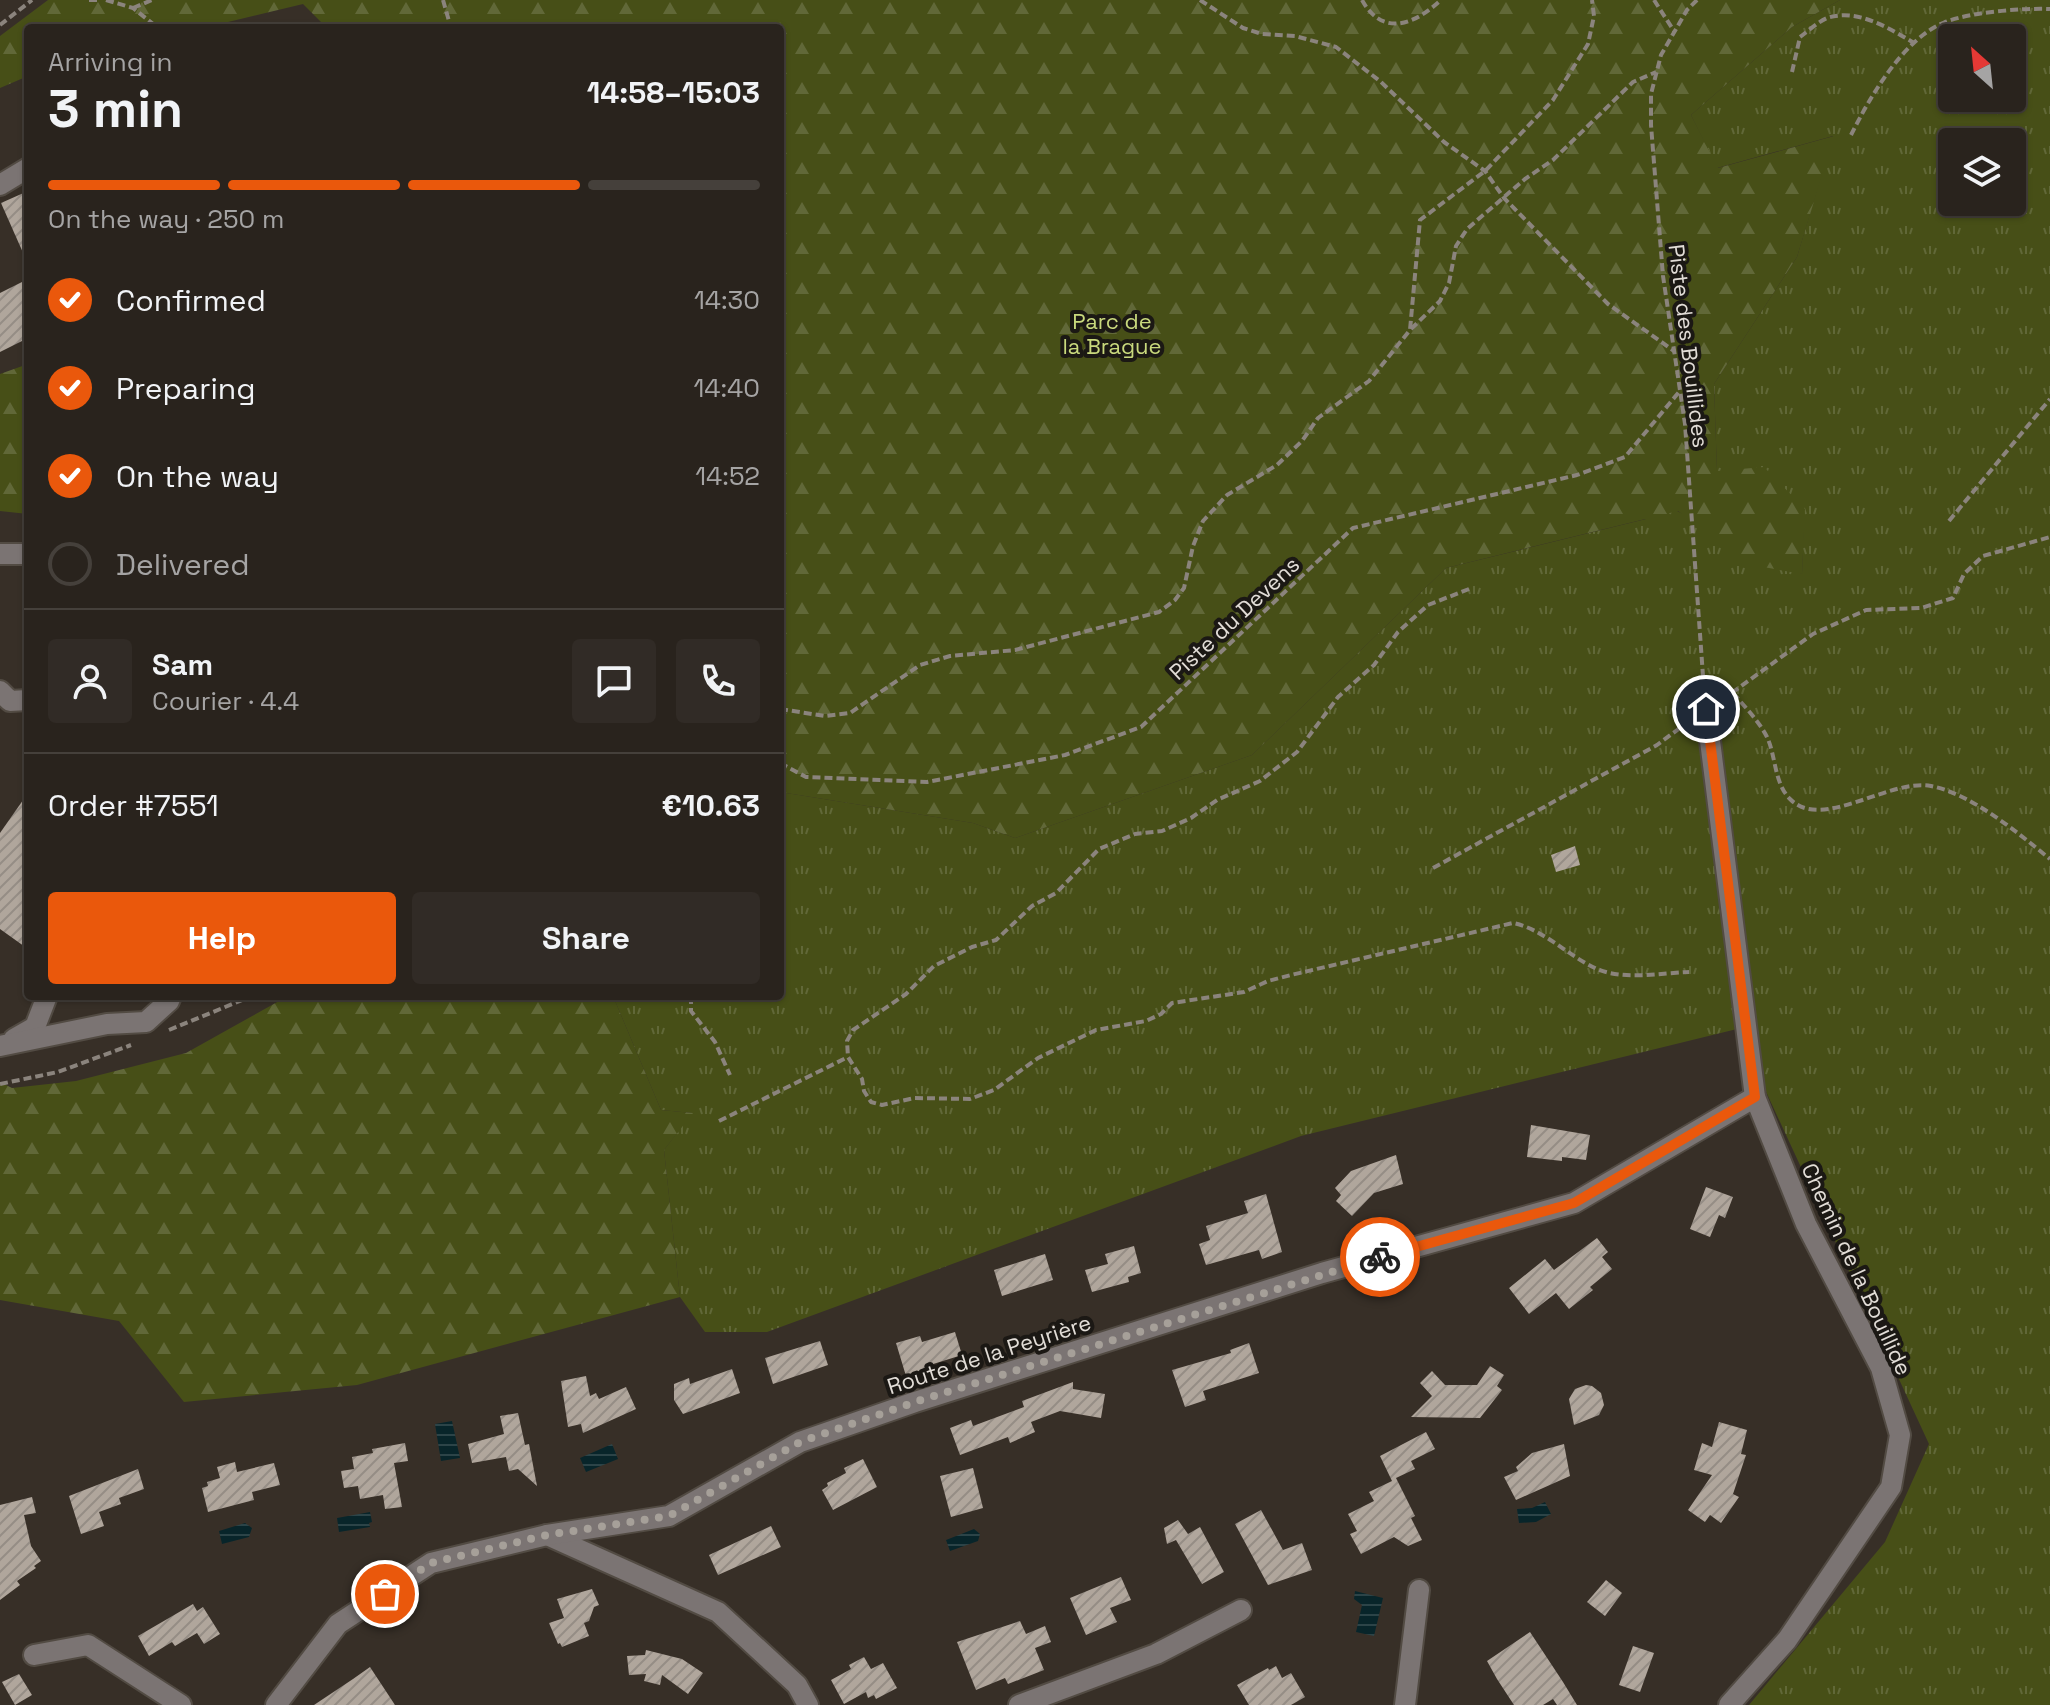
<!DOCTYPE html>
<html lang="en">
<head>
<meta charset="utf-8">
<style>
  body { margin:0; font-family:"Space Grotesk",sans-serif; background:#312b26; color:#f1f3f6; height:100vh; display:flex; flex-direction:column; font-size:30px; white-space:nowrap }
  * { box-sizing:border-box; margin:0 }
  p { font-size:26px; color:#a5a4a4 }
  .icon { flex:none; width:44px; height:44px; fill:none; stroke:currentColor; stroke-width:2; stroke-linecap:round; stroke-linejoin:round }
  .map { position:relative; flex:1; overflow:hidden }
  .details { position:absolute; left:24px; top:24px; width:760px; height:976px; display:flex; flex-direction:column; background:#29231d; border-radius:8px; box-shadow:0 2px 6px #0004,0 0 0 2px #45403b }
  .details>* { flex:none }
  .needle { width:52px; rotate:333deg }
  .fabs { position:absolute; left:1938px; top:24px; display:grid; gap:16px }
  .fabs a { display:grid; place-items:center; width:88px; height:88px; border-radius:8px; background:#29231d; box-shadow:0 2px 6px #0004,0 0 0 2px #45403b; font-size:40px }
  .pin { position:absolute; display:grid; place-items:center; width:68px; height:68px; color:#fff; margin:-34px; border:4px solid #fff; border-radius:50%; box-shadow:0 2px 8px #0007 }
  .courier { position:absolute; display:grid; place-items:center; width:80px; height:80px; margin:-40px; border:6px solid #ea580c; border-radius:50%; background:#fff; color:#222; box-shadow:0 2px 10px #0007 }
  .headline em { font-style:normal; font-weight:700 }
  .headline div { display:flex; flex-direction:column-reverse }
  .headline { display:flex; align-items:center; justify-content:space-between; height:136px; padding:0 24px }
  h1 { font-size:52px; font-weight:700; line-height:60px }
  .bar { display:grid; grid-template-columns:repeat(4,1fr); gap:12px 8px; align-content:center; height:96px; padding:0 24px }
  .bar i { height:10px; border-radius:6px; background:#45403b }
  .bar .active { background:#ea580c }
  .bar p { grid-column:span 4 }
  .line { display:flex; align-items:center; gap:20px; padding:0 24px; border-top:2px solid #45403b }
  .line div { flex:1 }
  .round { display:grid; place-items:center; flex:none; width:84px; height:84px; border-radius:8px; background:#312b26 }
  ol { padding:0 24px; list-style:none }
  li { display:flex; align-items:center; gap:24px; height:88px }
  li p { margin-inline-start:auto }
  li .icon { padding:8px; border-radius:50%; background:#ea580c; color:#fff; stroke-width:4 }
  li:last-child { color:#a5a4a4 }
  li i { width:44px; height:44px; border:4px solid #45403b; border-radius:50% }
  .action { display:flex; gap:16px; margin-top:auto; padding:16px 24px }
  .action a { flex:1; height:92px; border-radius:8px; background:#ea580c; color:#fff; font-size:32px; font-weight:700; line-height:92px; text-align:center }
  .action a+a { background:#312b26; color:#f1f3f6 }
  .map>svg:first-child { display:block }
  .grass { fill:url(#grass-tufts); fill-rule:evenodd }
  .forest { fill:url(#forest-firs) }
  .water { fill:url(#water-rules) }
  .building { fill:url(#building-hatch) }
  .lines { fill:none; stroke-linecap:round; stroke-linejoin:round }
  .minor-casing { stroke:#524b43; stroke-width:24 }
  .path { stroke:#8b847d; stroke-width:4; stroke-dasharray:8 4; stroke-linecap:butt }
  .minor { stroke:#7b7473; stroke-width:20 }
  .done { stroke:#a6a099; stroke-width:8; stroke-dasharray:0 14.4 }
  .route { stroke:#ea580c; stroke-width:10 }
  .labels { text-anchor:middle; stroke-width:8; stroke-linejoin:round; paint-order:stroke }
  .park-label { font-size:22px; fill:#c9d97d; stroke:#1b1814 }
  .street-label { font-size:22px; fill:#e2ddd7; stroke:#1b1814 }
</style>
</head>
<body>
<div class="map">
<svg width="2050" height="1705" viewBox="0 0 2050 1705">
  <defs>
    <pattern id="grass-tufts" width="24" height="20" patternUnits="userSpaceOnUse" patternTransform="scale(2)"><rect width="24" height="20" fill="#474f17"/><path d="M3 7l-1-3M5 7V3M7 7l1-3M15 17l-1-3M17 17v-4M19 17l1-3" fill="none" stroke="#616838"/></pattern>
    <pattern id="forest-firs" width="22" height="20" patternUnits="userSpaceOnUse" patternTransform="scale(2)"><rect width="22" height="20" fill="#474f17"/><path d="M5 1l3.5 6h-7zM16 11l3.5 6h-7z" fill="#616838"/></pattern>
    <pattern id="water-rules" width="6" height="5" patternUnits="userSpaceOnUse" patternTransform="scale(2)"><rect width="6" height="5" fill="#08252a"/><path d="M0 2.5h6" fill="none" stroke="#2c4448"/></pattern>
    <pattern id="building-hatch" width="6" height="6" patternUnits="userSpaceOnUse" patternTransform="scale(2)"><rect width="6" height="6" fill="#b0a69c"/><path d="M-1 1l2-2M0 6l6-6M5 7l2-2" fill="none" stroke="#958d85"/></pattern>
  </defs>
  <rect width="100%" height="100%" fill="#372f27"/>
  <!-- grass -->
  <path class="grass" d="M1840,0H2050V1705H1749L1885,1542L1929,1444L1737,1029L1301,1136L767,1332H705L680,1297L664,1150L692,1113L661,1110L613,996H780V792L973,823L1015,838L1252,755L1446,568L1646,519L780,28L1679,512L1802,574L1804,509L1717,472L1714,384L1797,257L1833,136L1717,168L1691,115L1792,27ZM1952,38H2012V98H1952ZM1952,142H2012V202H1952Z"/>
  <!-- forest -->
  <g class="forest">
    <polygon points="48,0 1840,0 1792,27 1691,115 1718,168 1834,136 1797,257 1714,384 1717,471 1764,467 1805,509 1802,574 1747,564 1678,511 1446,568 1252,755 1015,838 973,823 780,792 780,28 327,28 303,4 203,28 28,28 28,76 0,88 0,36"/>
    <polygon points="28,364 28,514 0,511 0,374"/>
    <polygon points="288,996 613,996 661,1110 693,1113 664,1150 680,1297 357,1385 184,1402 119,1321 0,1300 0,1082 12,1088 76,1081 186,1053"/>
  </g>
  <!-- water -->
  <g class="water">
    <polygon points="452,1421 460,1458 441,1461 435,1424"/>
    <polygon points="612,1444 618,1459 586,1472 580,1458"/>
    <polygon points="1545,1502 1551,1514 1536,1522 1519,1523 1517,1509 1532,1508"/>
    <polygon points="370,1512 372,1522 369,1523 370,1527 339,1532 337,1518"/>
    <polygon points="245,1523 252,1528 249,1537 222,1544 219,1531"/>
    <polygon points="974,1529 980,1534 978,1541 950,1551 946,1540"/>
    <polygon points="1355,1591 1383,1598 1374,1636 1356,1632 1362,1605 1354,1599"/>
  </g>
  <!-- building -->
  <g class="building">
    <polygon points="28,191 28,264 1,203"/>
    <polygon points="28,279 28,338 0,352 0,293"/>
    <polygon points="28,793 28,949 0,929 0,833"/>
    <polygon points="1575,846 1580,865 1556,872 1551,855"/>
    <polygon points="1531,1125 1590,1135 1586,1160 1562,1157 1562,1161 1527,1157"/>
    <polygon points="1396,1155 1403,1184 1374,1193 1352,1216 1336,1201 1341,1195 1335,1188 1351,1171"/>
    <polygon points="1706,1187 1733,1197 1725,1218 1719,1215 1710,1237 1690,1229"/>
    <polygon points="1266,1194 1282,1252 1262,1259 1259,1250 1206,1265 1199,1244 1210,1240 1206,1226 1248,1213 1244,1201"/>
    <polygon points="1597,1238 1608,1252 1602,1257 1612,1269 1590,1287 1593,1290 1569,1309 1556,1293 1529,1314 1509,1288 1545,1259 1554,1270"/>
    <polygon points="1134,1246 1141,1273 1128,1277 1129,1282 1092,1292 1085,1270 1108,1264 1105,1254"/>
    <polygon points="1045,1254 1053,1280 1002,1296 994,1270"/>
    <polygon points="955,1332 962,1355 930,1365 931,1368 906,1376 896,1343 920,1336 922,1342"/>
    <polygon points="820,1341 828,1365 773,1384 765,1358"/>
    <polygon points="1249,1343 1259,1373 1203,1391 1206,1400 1185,1407 1172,1370 1231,1353 1230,1350"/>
    <polygon points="1490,1366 1504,1375 1497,1386 1502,1390 1480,1418 1411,1417 1432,1396 1420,1383 1432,1371 1445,1385 1477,1385"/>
    <polygon points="732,1369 740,1393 683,1414 674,1400 674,1384 689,1378 690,1384"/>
    <polygon points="586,1376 590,1396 596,1393 599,1399 626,1387 636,1409 583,1433 581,1424 568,1427 561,1381"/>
    <polygon points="1073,1382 1073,1389 1105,1394 1101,1418 1060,1411 1031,1422 1035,1432 1010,1443 1008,1437 960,1455 950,1428 971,1420 973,1426 1024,1407 1022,1401"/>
    <polygon points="1586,1385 1592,1386 1601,1393 1604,1405 1599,1415 1574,1425 1569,1399 1575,1389"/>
    <polygon points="518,1413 525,1445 529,1444 537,1486 518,1469 509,1471 506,1457 472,1463 468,1444 504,1434 500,1416"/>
    <polygon points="1719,1422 1747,1430 1741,1454 1746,1455 1733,1494 1739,1497 1721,1523 1710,1515 1705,1522 1688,1510 1712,1475 1694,1470 1702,1443 1712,1447"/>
    <polygon points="1426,1432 1435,1449 1411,1461 1415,1469 1396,1478 1415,1516 1411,1518 1422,1540 1408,1546 1394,1537 1361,1554 1350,1534 1357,1531 1348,1514 1374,1501 1369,1492 1392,1481 1380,1456"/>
    <polygon points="405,1443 408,1461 394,1463 402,1507 385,1509 383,1495 360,1499 358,1486 344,1488 341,1471 354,1469 352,1457 373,1453 372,1449"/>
    <polygon points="1564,1444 1570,1476 1516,1500 1504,1477 1518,1471 1516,1467 1532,1453"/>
    <polygon points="863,1459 877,1487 833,1510 822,1490 828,1486 827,1483 846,1473 844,1468"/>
    <polygon points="235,1462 237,1472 274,1463 280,1485 252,1492 254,1500 208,1512 202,1488 208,1486 207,1482 220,1478 217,1467"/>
    <polygon points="973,1468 983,1508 951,1517 940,1476"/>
    <polygon points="138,1469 144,1489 119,1498 121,1504 99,1512 104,1526 81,1534 69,1496"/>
    <polygon points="32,1497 36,1513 24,1515 31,1546 41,1561 34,1566 36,1568 17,1581 20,1585 0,1600 0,1505"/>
    <polygon points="1261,1510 1283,1550 1302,1543 1312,1570 1268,1585 1235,1524"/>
    <polygon points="1178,1520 1188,1534 1200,1527 1224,1572 1202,1584 1176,1540 1167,1544 1164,1528"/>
    <polygon points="771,1526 781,1547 718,1575 709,1555"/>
    <polygon points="1121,1577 1131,1600 1110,1608 1117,1622 1086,1635 1070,1598"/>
    <polygon points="1606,1580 1622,1593 1605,1616 1587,1602"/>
    <polygon points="592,1589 599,1605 594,1607 589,1621 584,1623 589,1636 562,1647 560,1643 558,1644 549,1623 564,1618 557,1599"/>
    <polygon points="193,1604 197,1611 203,1607 220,1634 204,1644 197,1633 175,1646 172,1642 149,1656 138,1636"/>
    <polygon points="1020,1621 1026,1634 1045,1626 1051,1642 1035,1648 1044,1670 1008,1684 1005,1678 976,1690 957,1642"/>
    <polygon points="1530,1632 1563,1682 1577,1705 1557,1705 1553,1699 1543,1705 1514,1705 1497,1679 1487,1661"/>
    <polygon points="1633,1646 1654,1653 1640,1692 1619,1685"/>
    <polygon points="646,1650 682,1659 703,1673 688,1694 662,1675 660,1685 644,1681 646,1674 629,1675 627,1656 645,1655"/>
    <polygon points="864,1657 871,1669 883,1663 897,1688 876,1699 874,1695 868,1698 866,1692 844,1704 831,1680 851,1669 849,1665"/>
    <polygon points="1276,1666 1282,1678 1291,1673 1305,1697 1291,1705 1249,1705 1237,1685 1268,1668 1269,1670"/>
    <polygon points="370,1667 395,1705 314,1705 353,1679"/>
    <polygon points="19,1674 32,1695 15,1705 2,1682"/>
  </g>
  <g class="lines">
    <!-- minor casing -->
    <g class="minor-casing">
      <g id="minor">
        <polyline points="0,185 28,168"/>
        <polyline points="0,554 28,554"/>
        <polyline points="0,691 10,701 28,700"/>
        <polyline points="1706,709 1755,1097 1806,1224 1881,1368 1900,1435 1891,1487 1787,1640 1729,1705"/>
        <polyline points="14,1039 35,1027 47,996"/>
        <polyline points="0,1046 107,1024 146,1022 169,1001 171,996"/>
        <polyline points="547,1535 718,1612 797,1685 808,1705"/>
        <polyline points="34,1655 88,1645 181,1705"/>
        <polyline points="276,1705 338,1624 431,1563 547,1535 669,1516 800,1442 915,1402 1322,1273 1574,1203 1755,1097"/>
        <polyline points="1019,1705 1156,1654 1241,1610"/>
        <polyline points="1405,1705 1419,1590"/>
      </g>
    </g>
    <!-- path -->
    <g class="path">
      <polyline points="89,0 101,0"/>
      <polyline points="106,0 133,8 158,28"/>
      <polyline points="443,0 451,28"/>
      <polyline points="1200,0 1243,28 1262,34 1295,36 1336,47 1381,82 1444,142 1485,171 1504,198 1608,304 1674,351"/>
      <path d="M1362,0C1383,38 1415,24 1441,0"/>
      <polyline points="1654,0 1674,31"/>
      <polyline points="1697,0 1687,10 1661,55 1651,94 1651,125 1663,276 1685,424 1704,690"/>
      <polyline points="133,8 152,0"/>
      <polyline points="0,25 32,0"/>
      <path d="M1792,72L1800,37C1808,31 1818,22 1827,18C1857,8 1889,28 1914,43"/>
      <path d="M1851,135C1870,97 1903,39 1945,22C1972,12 2020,8 2050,9"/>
      <polyline points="1411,329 1440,301 1449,283 1456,246 1467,229 1525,179 1553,160 1633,82 1656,72"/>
      <polyline points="1949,521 2050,399"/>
      <path d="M1469,589L1428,605L1398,632L1374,665L1338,697L1297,752L1260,781L1217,800L1191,818L1162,831L1135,834L1099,849L1056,893L1032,906L996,940L972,947L934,966L906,994L853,1030L847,1041L848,1057L862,1079L864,1091L871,1102L882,1105L915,1098L970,1099L994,1090L1038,1058L1096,1030L1146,1021L1161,1014L1172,1003L1244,992L1268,981L1291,975L1513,923C1543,929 1567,955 1595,968C1622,981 1660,973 1689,972"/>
      <path d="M1733,693C1744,706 1759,721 1767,737C1776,756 1774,783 1790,799C1822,832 1889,778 1931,786C1972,794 2018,833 2050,859"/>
      <polyline points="1722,700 1813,634 1866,610 1921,608 1953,598 1964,574 1983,556 2050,537"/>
      <polyline points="780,709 825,716 850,713 920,665 950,656 1015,650 1159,612 1175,600 1184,588 1193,546 1203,521 1227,495 1277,465 1302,441 1318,418 1369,381 1410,330 1420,220 1485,171 1553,100 1588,44 1594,16 1592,0"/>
      <polyline points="780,763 806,777 927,782 1065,755 1141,727 1353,528 1577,475 1625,457 1679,392"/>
      <polyline points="1433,868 1657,745 1688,722"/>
      <polyline points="691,996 691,1011 715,1042 730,1075"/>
      <polyline points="169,1030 252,996"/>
      <polyline points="0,1084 58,1072 131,1045"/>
      <polyline points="719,1121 848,1057"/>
    </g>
    <!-- minor -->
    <use href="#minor" class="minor"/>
  </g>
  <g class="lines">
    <!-- done -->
    <polyline class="done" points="385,1594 431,1563 547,1535 669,1516 800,1442 915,1402 1380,1257"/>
    <!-- route -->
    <polyline class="route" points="1380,1257 1574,1203 1755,1097 1706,709"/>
  </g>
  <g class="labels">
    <!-- park labels -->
    <g class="park-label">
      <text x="1112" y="329">Parc de<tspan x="1112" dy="25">la Brague</tspan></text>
    </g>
    <!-- street labels -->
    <g class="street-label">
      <text transform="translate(1689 346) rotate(83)" y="8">Piste des Bouillides</text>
      <text transform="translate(1234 618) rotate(-43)" y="8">Piste du Devens</text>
      <text transform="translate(1857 1269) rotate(65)" y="8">Chemin de la Bouillide</text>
      <text transform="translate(989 1354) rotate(-18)" y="8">Route de la Peyrière</text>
    </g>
  </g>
</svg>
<div class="fabs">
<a><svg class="needle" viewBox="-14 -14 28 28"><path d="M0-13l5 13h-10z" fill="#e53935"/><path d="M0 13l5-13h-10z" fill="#a5a4a4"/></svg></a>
<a><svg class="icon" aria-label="layers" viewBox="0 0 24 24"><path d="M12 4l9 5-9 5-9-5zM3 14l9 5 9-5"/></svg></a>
</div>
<div class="pin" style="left:385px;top:1594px;background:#ea580c"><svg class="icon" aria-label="bag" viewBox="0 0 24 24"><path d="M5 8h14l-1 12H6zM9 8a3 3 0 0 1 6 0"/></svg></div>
<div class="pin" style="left:1706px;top:709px;background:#1f2937"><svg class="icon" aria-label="home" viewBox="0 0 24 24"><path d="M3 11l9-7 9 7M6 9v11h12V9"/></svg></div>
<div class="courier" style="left:1380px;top:1257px"><svg class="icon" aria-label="bike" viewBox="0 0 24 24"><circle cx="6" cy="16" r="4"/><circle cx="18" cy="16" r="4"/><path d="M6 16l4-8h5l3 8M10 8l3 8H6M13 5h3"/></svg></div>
<section class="details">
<div class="headline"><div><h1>3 min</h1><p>Arriving in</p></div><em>14:58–15:03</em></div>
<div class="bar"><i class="active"></i><i class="active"></i><i class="active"></i><i></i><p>On the way · 250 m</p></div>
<ol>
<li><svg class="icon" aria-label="check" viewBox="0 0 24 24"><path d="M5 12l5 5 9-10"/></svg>Confirmed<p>14:30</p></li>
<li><svg class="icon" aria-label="check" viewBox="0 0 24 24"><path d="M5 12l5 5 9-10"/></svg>Preparing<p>14:40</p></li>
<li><svg class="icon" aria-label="check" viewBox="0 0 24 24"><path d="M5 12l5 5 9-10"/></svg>On the way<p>14:52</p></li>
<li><i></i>Delivered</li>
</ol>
<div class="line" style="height:144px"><a class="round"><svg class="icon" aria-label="person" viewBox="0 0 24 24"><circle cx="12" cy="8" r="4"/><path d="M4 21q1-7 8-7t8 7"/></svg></a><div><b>Sam</b><p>Courier · 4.4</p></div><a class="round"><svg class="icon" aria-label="chat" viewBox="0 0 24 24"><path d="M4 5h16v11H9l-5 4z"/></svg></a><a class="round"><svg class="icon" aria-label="phone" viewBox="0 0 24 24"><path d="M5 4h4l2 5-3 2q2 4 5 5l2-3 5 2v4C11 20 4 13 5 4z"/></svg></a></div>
<div class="line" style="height:104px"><div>Order #7551</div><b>€10.63</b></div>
<div class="action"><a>Help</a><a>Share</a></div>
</section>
</div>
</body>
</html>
